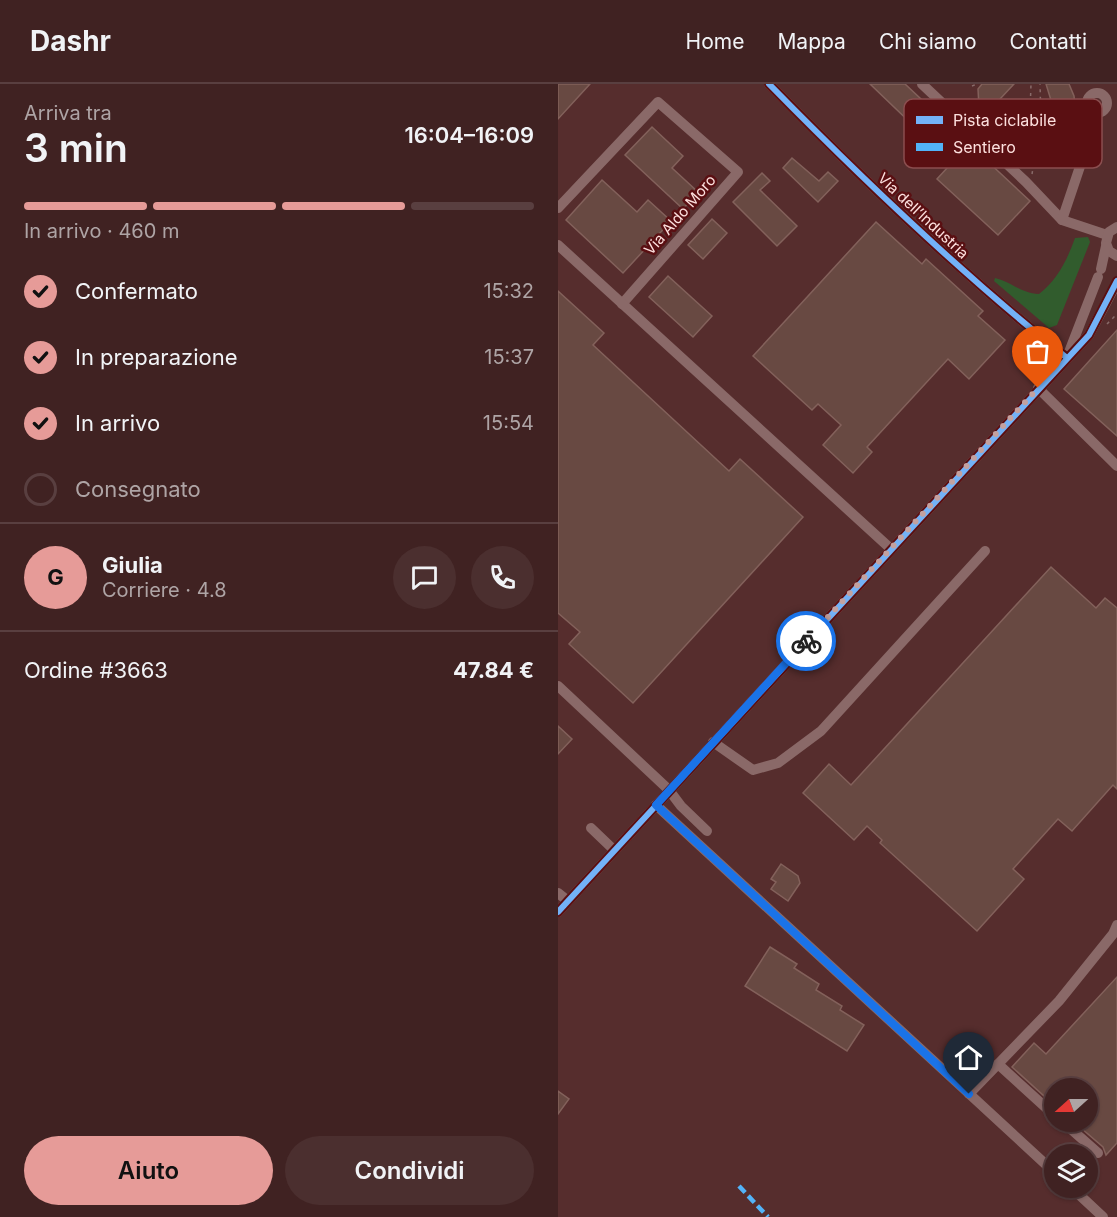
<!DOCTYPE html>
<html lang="it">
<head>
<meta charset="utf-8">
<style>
  body { margin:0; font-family:Inter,sans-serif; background:#4b2f2f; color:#f1f3f6; height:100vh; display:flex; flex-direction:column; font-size:22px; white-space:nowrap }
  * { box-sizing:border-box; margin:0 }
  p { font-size:20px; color:#aea4a5 }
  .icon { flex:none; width:33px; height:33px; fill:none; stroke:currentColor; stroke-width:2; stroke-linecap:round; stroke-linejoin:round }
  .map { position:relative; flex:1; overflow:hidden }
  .sheet { display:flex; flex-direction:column; background:#402222; width:558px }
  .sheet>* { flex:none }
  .needle { width:39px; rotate:249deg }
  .buttons { position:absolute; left:486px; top:994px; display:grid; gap:12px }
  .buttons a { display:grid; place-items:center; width:54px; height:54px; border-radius:50%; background:#402222; box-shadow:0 2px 4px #0004,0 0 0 2px #593f40; font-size:30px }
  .pin { position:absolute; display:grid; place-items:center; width:51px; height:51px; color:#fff; margin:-62px -26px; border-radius:50% 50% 50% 0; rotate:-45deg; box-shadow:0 0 6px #0007 }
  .pin .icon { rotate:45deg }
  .courier { position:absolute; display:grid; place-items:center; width:60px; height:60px; margin:-30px; border:4px solid #1a73e8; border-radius:50%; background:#fff; color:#222; box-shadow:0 2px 8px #0007 }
  .head em { font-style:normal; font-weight:600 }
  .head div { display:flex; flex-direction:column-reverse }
  .head { display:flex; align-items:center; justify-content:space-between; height:102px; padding:0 24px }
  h1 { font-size:39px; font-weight:600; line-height:45px }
  .bar { display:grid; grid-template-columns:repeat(4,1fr); gap:9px 6px; align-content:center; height:72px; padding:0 24px }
  .bar i { height:8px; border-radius:4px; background:#593f40 }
  .bar .on { background:#e69b98 }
  .bar p { grid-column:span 4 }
  .line { display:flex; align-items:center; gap:15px; padding:0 24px; border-top:2px solid #593f40 }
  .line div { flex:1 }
  .round { display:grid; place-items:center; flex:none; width:63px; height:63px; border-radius:32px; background:#4b2f2f }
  ol { padding:0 24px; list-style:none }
  li { display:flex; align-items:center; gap:18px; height:66px }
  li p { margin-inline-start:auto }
  li .icon { padding:6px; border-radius:50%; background:#e69b98; color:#111; stroke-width:4 }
  li:last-child { color:#aea4a5 }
  li i { width:33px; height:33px; border:3px solid #593f40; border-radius:50% }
  .action { display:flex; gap:12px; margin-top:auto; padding:12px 24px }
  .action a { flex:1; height:69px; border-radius:36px; background:#e69b98; color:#111; font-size:24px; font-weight:600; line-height:69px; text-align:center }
  .action a+a { background:#4b2f2f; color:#f1f3f6 }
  header { display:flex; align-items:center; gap:36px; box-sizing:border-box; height:84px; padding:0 30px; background:#402222; border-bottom:2px solid #593f40 }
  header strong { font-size:28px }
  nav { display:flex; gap:33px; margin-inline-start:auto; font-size:21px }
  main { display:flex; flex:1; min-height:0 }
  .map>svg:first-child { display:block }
  .green { fill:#315c2d }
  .building { fill:#684942; stroke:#83615b; stroke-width:1.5 }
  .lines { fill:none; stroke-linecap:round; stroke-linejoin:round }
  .path { stroke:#896b6a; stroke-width:1.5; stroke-dasharray:3 4.5; stroke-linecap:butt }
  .minor { stroke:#8a6968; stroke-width:10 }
  .quiet { stroke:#52b3f8; stroke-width:4.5; stroke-dasharray:9 4.5; stroke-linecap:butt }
  .cycleway-casing { stroke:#5a0f12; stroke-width:10 }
  .cycleway { stroke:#73b2f8; stroke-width:6 }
  .done { stroke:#c3a1a0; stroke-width:6; stroke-dasharray:0 10.8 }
  .route { stroke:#1a73e8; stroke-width:8 }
  .labels { text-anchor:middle; stroke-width:5; stroke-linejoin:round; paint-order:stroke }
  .street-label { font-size:15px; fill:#fde0de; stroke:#5a0f12 }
  .key { fill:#5a0f12; stroke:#8b4e4f; stroke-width:1.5 }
  .key-label { font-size:16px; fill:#fde0de }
</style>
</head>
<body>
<header>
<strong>Dashr</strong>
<nav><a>Home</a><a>Mappa</a><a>Chi siamo</a><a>Contatti</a></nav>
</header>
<main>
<section class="sheet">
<div class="head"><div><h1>3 min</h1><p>Arriva tra</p></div><em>16:04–16:09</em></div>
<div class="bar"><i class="on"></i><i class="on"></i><i class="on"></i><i></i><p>In arrivo · 460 m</p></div>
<ol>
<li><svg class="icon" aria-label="check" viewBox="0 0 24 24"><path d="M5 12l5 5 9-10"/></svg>Confermato<p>15:32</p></li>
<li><svg class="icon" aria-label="check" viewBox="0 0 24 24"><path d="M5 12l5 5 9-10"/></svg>In preparazione<p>15:37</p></li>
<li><svg class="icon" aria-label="check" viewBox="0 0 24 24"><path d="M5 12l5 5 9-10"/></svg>In arrivo<p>15:54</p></li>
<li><i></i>Consegnato</li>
</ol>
<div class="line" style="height:108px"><b class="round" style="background:#e69b98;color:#111">G</b><div><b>Giulia</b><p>Corriere · 4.8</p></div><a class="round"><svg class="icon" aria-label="chat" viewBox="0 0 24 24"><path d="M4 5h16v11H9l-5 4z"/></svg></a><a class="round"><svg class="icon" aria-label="phone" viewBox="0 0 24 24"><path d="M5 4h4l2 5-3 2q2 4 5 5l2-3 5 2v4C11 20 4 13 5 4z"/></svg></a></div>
<div class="line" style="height:78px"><div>Ordine #3663</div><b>47.84 €</b></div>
<div class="action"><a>Aiuto</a><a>Condividi</a></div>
</section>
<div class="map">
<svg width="559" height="1133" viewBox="0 0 559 1133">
  <rect width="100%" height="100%" fill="#562d2d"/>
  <!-- green -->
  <path class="green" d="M530,153L532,158L499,241L491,244L436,197L437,194C454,198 462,209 481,210C500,195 509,176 517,154Z"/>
  <!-- building -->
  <g class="building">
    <polygon points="0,0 32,0 0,35"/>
    <polygon points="312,0 347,0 379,30 362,48"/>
    <polygon points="424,0 456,0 442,15 442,31 468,56 453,72 422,42 420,5"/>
    <polygon points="488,0 511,0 516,12 518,32 504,77 483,70 496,26"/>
    <polygon points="94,43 125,72 114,84 140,108 125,125 67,71"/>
    <polygon points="411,60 472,117 440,151 379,95"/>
    <polygon points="234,74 261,97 270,88 280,97 260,118 225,84"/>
    <polygon points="204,89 212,97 202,106 239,142 219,162 175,118"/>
    <polygon points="44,96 79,128 90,116 113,137 65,189 8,136"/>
    <polygon points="154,135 169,149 145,175 130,161"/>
    <polygon points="318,138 364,180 368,175 425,227 420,232 447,256 411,295 390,275 309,363 314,368 295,389 265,361 283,341 260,320 254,326 195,272"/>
    <polygon points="110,192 154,232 135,253 91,213"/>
    <polygon points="0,207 46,249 35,261 171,387 182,375 245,433 75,619 11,560 22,548 0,529"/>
    <polygon points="559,246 559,352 506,305"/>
    <polygon points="493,483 538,524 547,514 559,524 559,705 555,701 514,747 500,735 455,785 466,795 419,847 322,759 324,756 309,742 296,756 245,709 271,680 293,701"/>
    <polygon points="0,642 14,655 0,670"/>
    <polygon points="223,780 240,792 242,799 230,817 213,805 218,798 213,795"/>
    <polygon points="212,863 239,880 236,884 261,900 258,906 284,922 282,926 306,941 289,967 187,902"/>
    <polygon points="559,893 559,1059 548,1071 545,1063 516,1038 530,1038 530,1005 496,1005 496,1021 454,983 476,959 488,970"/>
    <polygon points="0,1007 11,1015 0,1030"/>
  </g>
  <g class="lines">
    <!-- path -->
    <g class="path">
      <polyline points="414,2 419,0"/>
      <polyline points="457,74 471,59 473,0"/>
      <polyline points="474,90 483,38 482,0"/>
      <polyline points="549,240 559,230"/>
    </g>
    <!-- minor -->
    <g class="minor">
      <path d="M211,0C305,96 404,190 509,274"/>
      <polyline points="364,0 468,98 504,136 549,151"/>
      <circle cx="539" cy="19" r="10"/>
      <polyline points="0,124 100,18 180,88 64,220"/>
      <polyline points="504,136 540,29"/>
      <polyline points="559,143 551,148 548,159 551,167 559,172"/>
      <polyline points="0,161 333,465"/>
      <polyline points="543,185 548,162"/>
      <polyline points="511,268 540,193"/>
      <polyline points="480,304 559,382"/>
      <polyline points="0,602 111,706 123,722 149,747"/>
      <polyline points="155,658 195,686 220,679 263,647 427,467"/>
      <polyline points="98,721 496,1088"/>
      <polyline points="33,744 56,766"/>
      <polyline points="0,809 10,817"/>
      <polyline points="0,828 531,251 557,202"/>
      <polyline points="440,980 496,1031"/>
      <polyline points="411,1010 501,917 555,850 559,841"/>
      <polyline points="505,1038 540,1069"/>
      <polyline points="514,1104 545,1133"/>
    </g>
    <!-- quiet -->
    <polyline class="quiet" points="181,1102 210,1133"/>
    <!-- cycleway casing -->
    <g class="cycleway-casing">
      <g id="cycleway">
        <path d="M211,0C305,96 404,190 509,274"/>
        <polyline points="0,828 531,251 559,197"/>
      </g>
    </g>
    <!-- cycleway -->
    <use href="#cycleway" class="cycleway"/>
  </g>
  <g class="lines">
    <!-- done -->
    <polyline class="done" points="248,557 480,304"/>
    <!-- route -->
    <polyline class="route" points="248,557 98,721 411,1010"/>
  </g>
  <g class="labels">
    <!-- street labels -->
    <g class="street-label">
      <text transform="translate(122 131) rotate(-49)" y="5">Via Aldo Moro</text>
      <text transform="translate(365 132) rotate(43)" y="5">Via dell’Industria</text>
    </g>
  </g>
  <!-- legend -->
  <rect x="346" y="15" width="198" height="69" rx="9" class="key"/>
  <rect x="358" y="32" width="27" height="8" fill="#73b2f8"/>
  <rect x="358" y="59" width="27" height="8" fill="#52b3f8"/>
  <g class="key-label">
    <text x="395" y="42">Pista ciclabile</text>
    <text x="395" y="69">Sentiero</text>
  </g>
</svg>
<div class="buttons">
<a><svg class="needle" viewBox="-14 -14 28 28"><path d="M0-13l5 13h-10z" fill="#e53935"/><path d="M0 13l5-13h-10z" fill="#aea4a5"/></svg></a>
<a><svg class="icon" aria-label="layers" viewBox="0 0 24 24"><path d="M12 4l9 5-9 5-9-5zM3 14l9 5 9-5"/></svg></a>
</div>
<div class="pin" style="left:480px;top:304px;background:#ea580c"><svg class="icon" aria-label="bag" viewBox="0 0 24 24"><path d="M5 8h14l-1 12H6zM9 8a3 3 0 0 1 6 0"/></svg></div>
<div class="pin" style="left:411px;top:1010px;background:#1f2937"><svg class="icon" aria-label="home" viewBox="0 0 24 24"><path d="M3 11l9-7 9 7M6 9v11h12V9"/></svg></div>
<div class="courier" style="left:248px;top:557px"><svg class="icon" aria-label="bike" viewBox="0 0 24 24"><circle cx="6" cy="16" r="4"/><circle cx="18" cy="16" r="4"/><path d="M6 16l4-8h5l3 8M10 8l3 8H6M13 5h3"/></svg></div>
</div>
</main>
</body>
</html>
